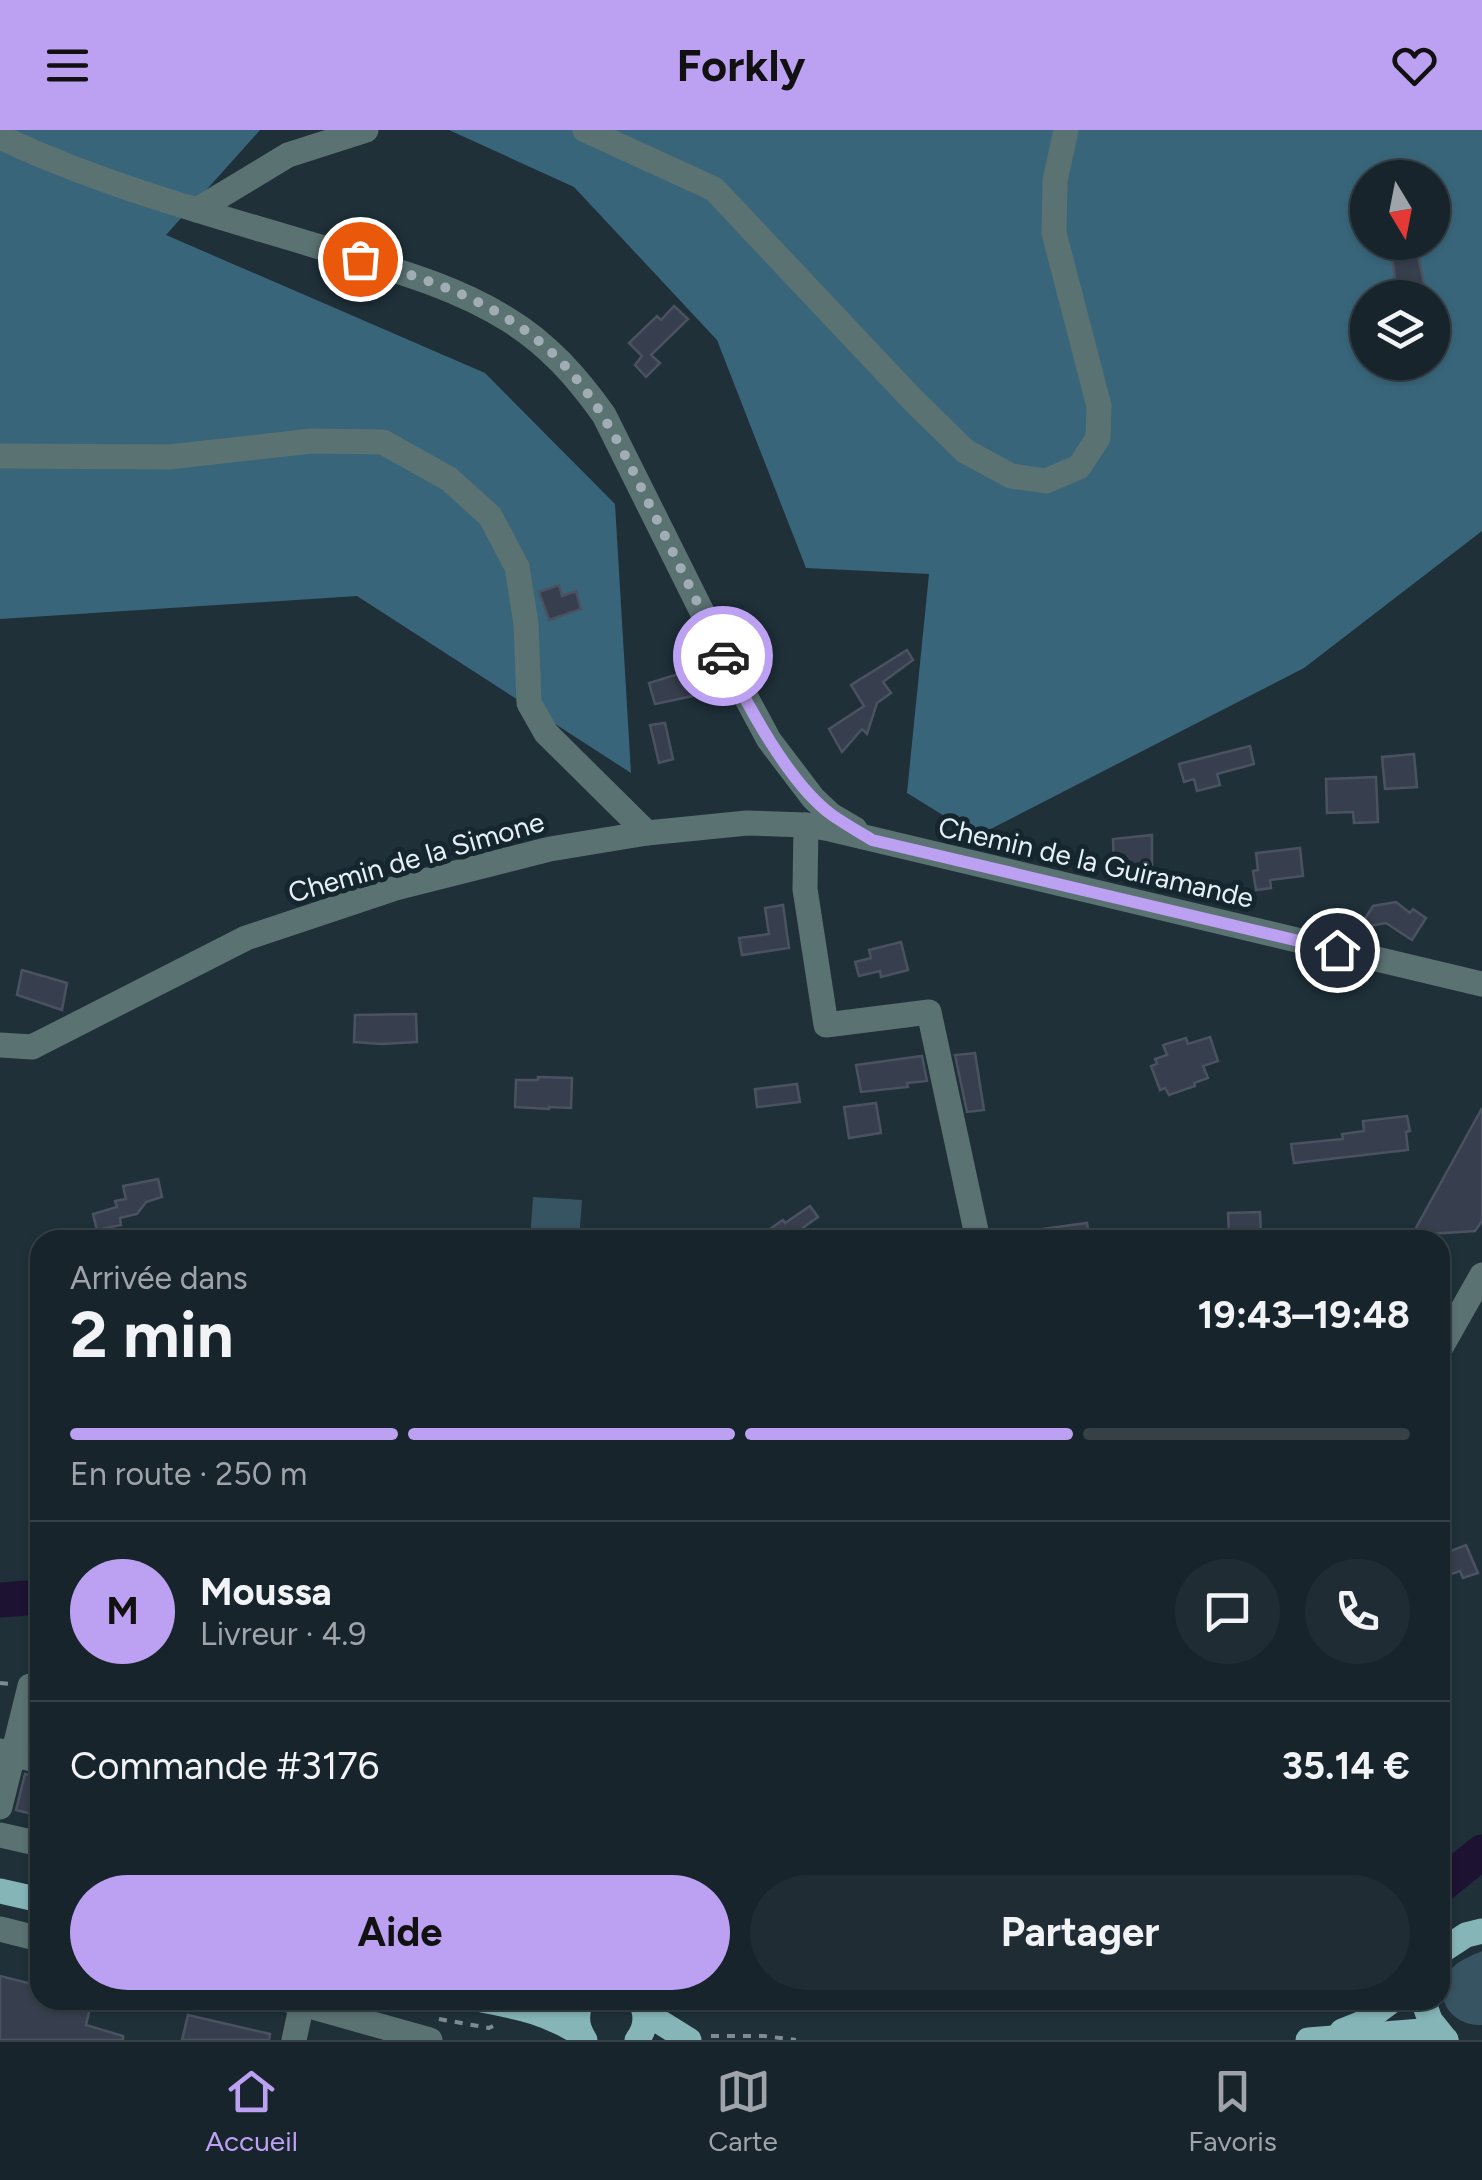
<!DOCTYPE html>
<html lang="fr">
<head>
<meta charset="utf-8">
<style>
  body { margin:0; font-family:Figtree,sans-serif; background:#202c33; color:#f1f3f6; height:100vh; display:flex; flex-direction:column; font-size:38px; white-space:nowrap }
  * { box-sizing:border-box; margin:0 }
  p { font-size:32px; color:#9ea4a9 }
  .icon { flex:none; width:55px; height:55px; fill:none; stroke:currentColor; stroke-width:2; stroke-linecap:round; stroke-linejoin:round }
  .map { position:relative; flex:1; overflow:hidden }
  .panel { position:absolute; left:30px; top:1100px; width:1420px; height:780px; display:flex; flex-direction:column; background:#17242b; border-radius:30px; box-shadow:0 2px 8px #0004,0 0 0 2px #364147 }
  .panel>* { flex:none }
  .needle { width:65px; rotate:170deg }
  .fabs { position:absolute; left:1350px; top:30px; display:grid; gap:20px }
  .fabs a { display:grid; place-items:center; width:100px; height:100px; border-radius:50%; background:#17242b; box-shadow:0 2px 8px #0004,0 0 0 2px #364147; font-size:50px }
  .pin { position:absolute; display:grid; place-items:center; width:85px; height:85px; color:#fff; margin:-42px; border:5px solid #fff; border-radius:50%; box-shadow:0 2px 10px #0007 }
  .courier { position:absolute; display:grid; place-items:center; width:100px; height:100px; margin:-50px; border:8px solid #bca0f2; border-radius:50%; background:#fff; color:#222; box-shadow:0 2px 12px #0007 }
  .head em { font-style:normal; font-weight:700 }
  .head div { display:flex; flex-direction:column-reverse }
  .head { display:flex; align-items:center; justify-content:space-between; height:170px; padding:0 40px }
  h1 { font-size:65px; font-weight:700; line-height:75px }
  .bar { display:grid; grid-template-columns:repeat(4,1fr); gap:15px 10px; align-content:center; height:120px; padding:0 40px }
  .bar i { height:12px; border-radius:8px; background:#364147 }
  .bar .selected { background:#bca0f2 }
  .bar p { grid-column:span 4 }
  .line { display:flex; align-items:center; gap:25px; padding:0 40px; border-top:2px solid #364147 }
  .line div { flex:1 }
  .round { display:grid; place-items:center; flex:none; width:105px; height:105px; border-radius:52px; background:#202c33 }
  .cta { display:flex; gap:20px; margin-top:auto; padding:20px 40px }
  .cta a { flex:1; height:115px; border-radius:60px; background:#bca0f2; color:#111; font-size:40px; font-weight:700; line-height:115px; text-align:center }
  .cta a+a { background:#202c33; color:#f1f3f6 }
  header { display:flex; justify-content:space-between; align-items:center; height:130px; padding:0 40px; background:#bca0f2; color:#111; font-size:45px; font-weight:700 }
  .tabs { display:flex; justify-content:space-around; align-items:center; height:140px; border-top:2px solid #364147; background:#17242b; font-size:28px; color:#9ea4a9 }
  .tabs a { display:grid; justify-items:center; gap:5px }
  .tabs .selected { color:#bca0f2 }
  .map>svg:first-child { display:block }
  .green { fill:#375463 }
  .forest { fill:#39657a; fill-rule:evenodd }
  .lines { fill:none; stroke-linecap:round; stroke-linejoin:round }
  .river { stroke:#1d1232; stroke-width:35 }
  .building { fill:#373f4e; stroke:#4a5262; stroke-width:2.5 }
  .path { stroke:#7d8b93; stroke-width:4; stroke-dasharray:8 8; stroke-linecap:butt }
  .minor { stroke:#5b7272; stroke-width:25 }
  .major { stroke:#85b5b7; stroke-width:25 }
  .done { stroke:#a0adb4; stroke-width:10; stroke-dasharray:0 18 }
  .route { stroke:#bca0f2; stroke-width:12 }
  .labels { text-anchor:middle; stroke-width:10; stroke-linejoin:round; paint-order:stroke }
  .street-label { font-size:28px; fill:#e5f0f6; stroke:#15262f }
</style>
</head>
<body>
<header><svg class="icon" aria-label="menu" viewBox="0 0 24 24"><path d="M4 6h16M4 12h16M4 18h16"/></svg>Forkly<svg class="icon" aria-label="heart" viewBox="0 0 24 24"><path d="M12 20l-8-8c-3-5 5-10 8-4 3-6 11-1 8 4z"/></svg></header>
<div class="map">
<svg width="1482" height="1910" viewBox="0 0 1482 1910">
  <rect width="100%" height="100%" fill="#1f3039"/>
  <!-- green -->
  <g class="green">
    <polygon points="533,1067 582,1070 579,1110 530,1110"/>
    <path d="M1482,1821V1895C1453,1897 1431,1868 1449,1842C1456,1831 1471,1826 1482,1821Z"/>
  </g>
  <!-- forest -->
  <g class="forest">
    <polygon points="0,0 260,0 166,105 485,243 615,374 631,643 357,466 0,489"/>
    <path d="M449,0H1482V401L1304,538L977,706L907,663L929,444L806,438L717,210L574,57ZM1368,48H1432V112H1368ZM1368,168H1432V232H1368Z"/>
  </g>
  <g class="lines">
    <!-- river -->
    <g class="river">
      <polyline points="0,1470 40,1467"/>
      <polyline points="1440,1756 1482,1722"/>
    </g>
  </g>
  <!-- building -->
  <g class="building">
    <polygon points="1417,120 1426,163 1422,164 1422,168 1397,168 1392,124"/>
    <polygon points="674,176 688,189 651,225 660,233 646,247 635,235 642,226 629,213 657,186 661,190"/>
    <polygon points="559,455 562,466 576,461 581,479 549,490 539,462"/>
    <polygon points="907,520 913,530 883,552 891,563 877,573 867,604 862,599 842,622 829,599 864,576 851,555"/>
    <polygon points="684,542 687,553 707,548 712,562 655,574 649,553"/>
    <polygon points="665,593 673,629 659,633 650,595"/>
    <polygon points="1250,616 1254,634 1217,644 1220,655 1197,661 1194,649 1184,652 1179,634"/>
    <polygon points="1414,624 1417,657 1385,659 1382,627"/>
    <polygon points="1376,647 1378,692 1354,693 1353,682 1327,683 1326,649"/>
    <polygon points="1152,705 1152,735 1114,736 1113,709"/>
    <polygon points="1300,718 1303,746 1270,750 1271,758 1256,760 1253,741 1258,740 1256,723"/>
    <polygon points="1396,772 1410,783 1413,779 1426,788 1412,810 1386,793 1359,798 1373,776"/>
    <polygon points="783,775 789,818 742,825 739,808 769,804 765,778"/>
    <polygon points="901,812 908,840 881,847 880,841 859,846 855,832 871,828 869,820"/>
    <polygon points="22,840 67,853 62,880 17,865"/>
    <polygon points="416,884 417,912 382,914 354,912 355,885"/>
    <polygon points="1210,907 1218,931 1203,936 1208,948 1194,953 1195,956 1169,965 1165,958 1160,960 1151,936 1157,934 1155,929 1167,925 1163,915 1186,908 1188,914"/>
    <polygon points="975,923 984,980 967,982 955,925"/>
    <polygon points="922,926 927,951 907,953 908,957 861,962 856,935"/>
    <polygon points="538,947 572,948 571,978 549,977 549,979 515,977 516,950 538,950"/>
    <polygon points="797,954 800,972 757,977 755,959"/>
    <polygon points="876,973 881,1003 849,1008 844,977"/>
    <polygon points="1482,978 1482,1091 1475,1101 1412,1105"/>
    <polygon points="1407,986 1410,1001 1406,1002 1408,1020 1294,1033 1291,1014 1343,1009 1342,1004 1364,1001 1363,991"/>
    <polygon points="158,1049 162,1067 146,1072 137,1084 120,1088 121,1095 97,1100 93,1084 117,1077 115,1071 126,1069 123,1056"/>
    <polygon points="810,1076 818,1087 786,1110 754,1110 783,1090 785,1093"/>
    <polygon points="1260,1082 1261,1105 1229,1106 1228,1083"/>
    <polygon points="1087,1093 1090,1110 1035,1110 1034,1100"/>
    <polygon points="1466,1415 1478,1443 1463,1448 1460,1441 1440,1448 1440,1425"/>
    <polygon points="25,1644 40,1647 40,1686 16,1680"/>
    <polygon points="0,1846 40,1856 40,1870 92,1870 86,1895 123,1906 123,1910 0,1910"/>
    <polygon points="188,1885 270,1904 269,1910 182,1910"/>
  </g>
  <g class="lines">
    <!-- path -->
    <g class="path">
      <polyline points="0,1553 10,1554"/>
      <polyline points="439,1889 489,1898 493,1896"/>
      <polyline points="711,1906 764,1906 796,1910"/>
    </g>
    <!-- minor -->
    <g class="minor">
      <polyline points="585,0 714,59 912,269 965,321 1011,346 1046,351 1079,337 1098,308 1099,276 1054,103 1055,51 1066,0"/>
      <path d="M0,7C103,56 215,85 323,118C386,138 451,154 507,189C547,213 577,247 604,285L726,530L769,610L813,668L831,685L855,699"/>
      <polyline points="197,80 288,25 366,0"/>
      <polyline points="0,326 169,327 312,311 383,312 449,349 490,386 517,437 526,494 529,573 546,603 647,703"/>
      <polyline points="806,695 805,759 826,895 929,882 978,1110"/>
      <polyline points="0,915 32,917 246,808 396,758 550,719 647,703 747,693 806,695 830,699 1482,854"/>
      <polyline points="1440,1219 1482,1145"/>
      <polyline points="0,1621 40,1631"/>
      <polyline points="0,1677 30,1556"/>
      <polyline points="0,1705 40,1714"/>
      <polyline points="0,1799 40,1809"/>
      <polyline points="288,1870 430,1910"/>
      <polyline points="294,1910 302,1873"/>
    </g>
    <!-- major -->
    <g class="major">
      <polyline points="0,1761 40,1770"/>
      <polyline points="1440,1822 1466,1805 1482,1801"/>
      <path d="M482,1870C523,1878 545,1882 581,1904"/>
      <path d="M582,1870C575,1884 576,1897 585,1910"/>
      <polyline points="1423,1870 1430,1890 1446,1910"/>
      <polyline points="643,1876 660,1892 689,1910"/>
      <polyline points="1342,1901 1362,1893 1393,1870"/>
      <path d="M637,1910C647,1897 647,1884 640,1870"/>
      <polyline points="1308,1910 1422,1901 1446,1910"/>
    </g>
  </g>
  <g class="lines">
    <!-- done -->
    <path class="done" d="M360,129C411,145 463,160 508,189C585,237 615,304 653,382C677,430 700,478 723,526"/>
    <!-- route -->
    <path class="route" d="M723,526C747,574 789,654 832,685C845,694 859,702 872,710L1337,820"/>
  </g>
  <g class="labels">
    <!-- street labels -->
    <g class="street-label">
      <text transform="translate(416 727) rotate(-16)" y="10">Chemin de la Simone</text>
      <text transform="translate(1096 732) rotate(13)" y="10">Chemin de la Guiramande</text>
    </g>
  </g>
</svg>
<div class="fabs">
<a><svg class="needle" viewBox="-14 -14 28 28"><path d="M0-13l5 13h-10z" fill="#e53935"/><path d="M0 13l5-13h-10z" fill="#9ea4a9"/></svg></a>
<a><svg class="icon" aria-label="layers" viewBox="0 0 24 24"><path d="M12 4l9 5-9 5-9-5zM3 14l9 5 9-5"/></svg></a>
</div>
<div class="pin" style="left:360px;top:129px;background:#ea580c"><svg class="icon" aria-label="bag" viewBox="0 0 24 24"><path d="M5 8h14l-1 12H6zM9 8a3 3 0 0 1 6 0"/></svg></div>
<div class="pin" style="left:1337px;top:820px;background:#1f2937"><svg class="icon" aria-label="home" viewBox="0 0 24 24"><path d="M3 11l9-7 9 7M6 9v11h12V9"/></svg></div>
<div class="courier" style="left:723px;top:526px"><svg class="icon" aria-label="car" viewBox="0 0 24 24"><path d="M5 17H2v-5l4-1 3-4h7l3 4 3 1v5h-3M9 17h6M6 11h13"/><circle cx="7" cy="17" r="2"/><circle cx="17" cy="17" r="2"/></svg></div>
<section class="panel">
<div class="head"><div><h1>2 min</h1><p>Arrivée dans</p></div><em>19:43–19:48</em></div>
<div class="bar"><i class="selected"></i><i class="selected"></i><i class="selected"></i><i></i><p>En route · 250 m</p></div>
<div class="line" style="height:180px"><b class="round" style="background:#bca0f2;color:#111">M</b><div><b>Moussa</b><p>Livreur · 4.9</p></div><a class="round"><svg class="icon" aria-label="chat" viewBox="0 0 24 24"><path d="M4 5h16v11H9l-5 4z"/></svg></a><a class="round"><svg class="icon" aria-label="phone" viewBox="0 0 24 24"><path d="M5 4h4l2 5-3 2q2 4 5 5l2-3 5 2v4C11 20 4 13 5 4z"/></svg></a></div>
<div class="line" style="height:130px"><div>Commande #3176</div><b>35.14 €</b></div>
<div class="cta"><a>Aide</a><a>Partager</a></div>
</section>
</div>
<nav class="tabs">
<a class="selected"><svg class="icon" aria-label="home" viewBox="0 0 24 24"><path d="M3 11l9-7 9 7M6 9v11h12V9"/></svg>Accueil</a>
<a><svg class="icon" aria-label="map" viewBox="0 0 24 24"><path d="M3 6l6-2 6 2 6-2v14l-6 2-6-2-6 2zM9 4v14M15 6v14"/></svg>Carte</a>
<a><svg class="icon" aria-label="saved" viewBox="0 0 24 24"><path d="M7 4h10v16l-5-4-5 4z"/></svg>Favoris</a>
</nav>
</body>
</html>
